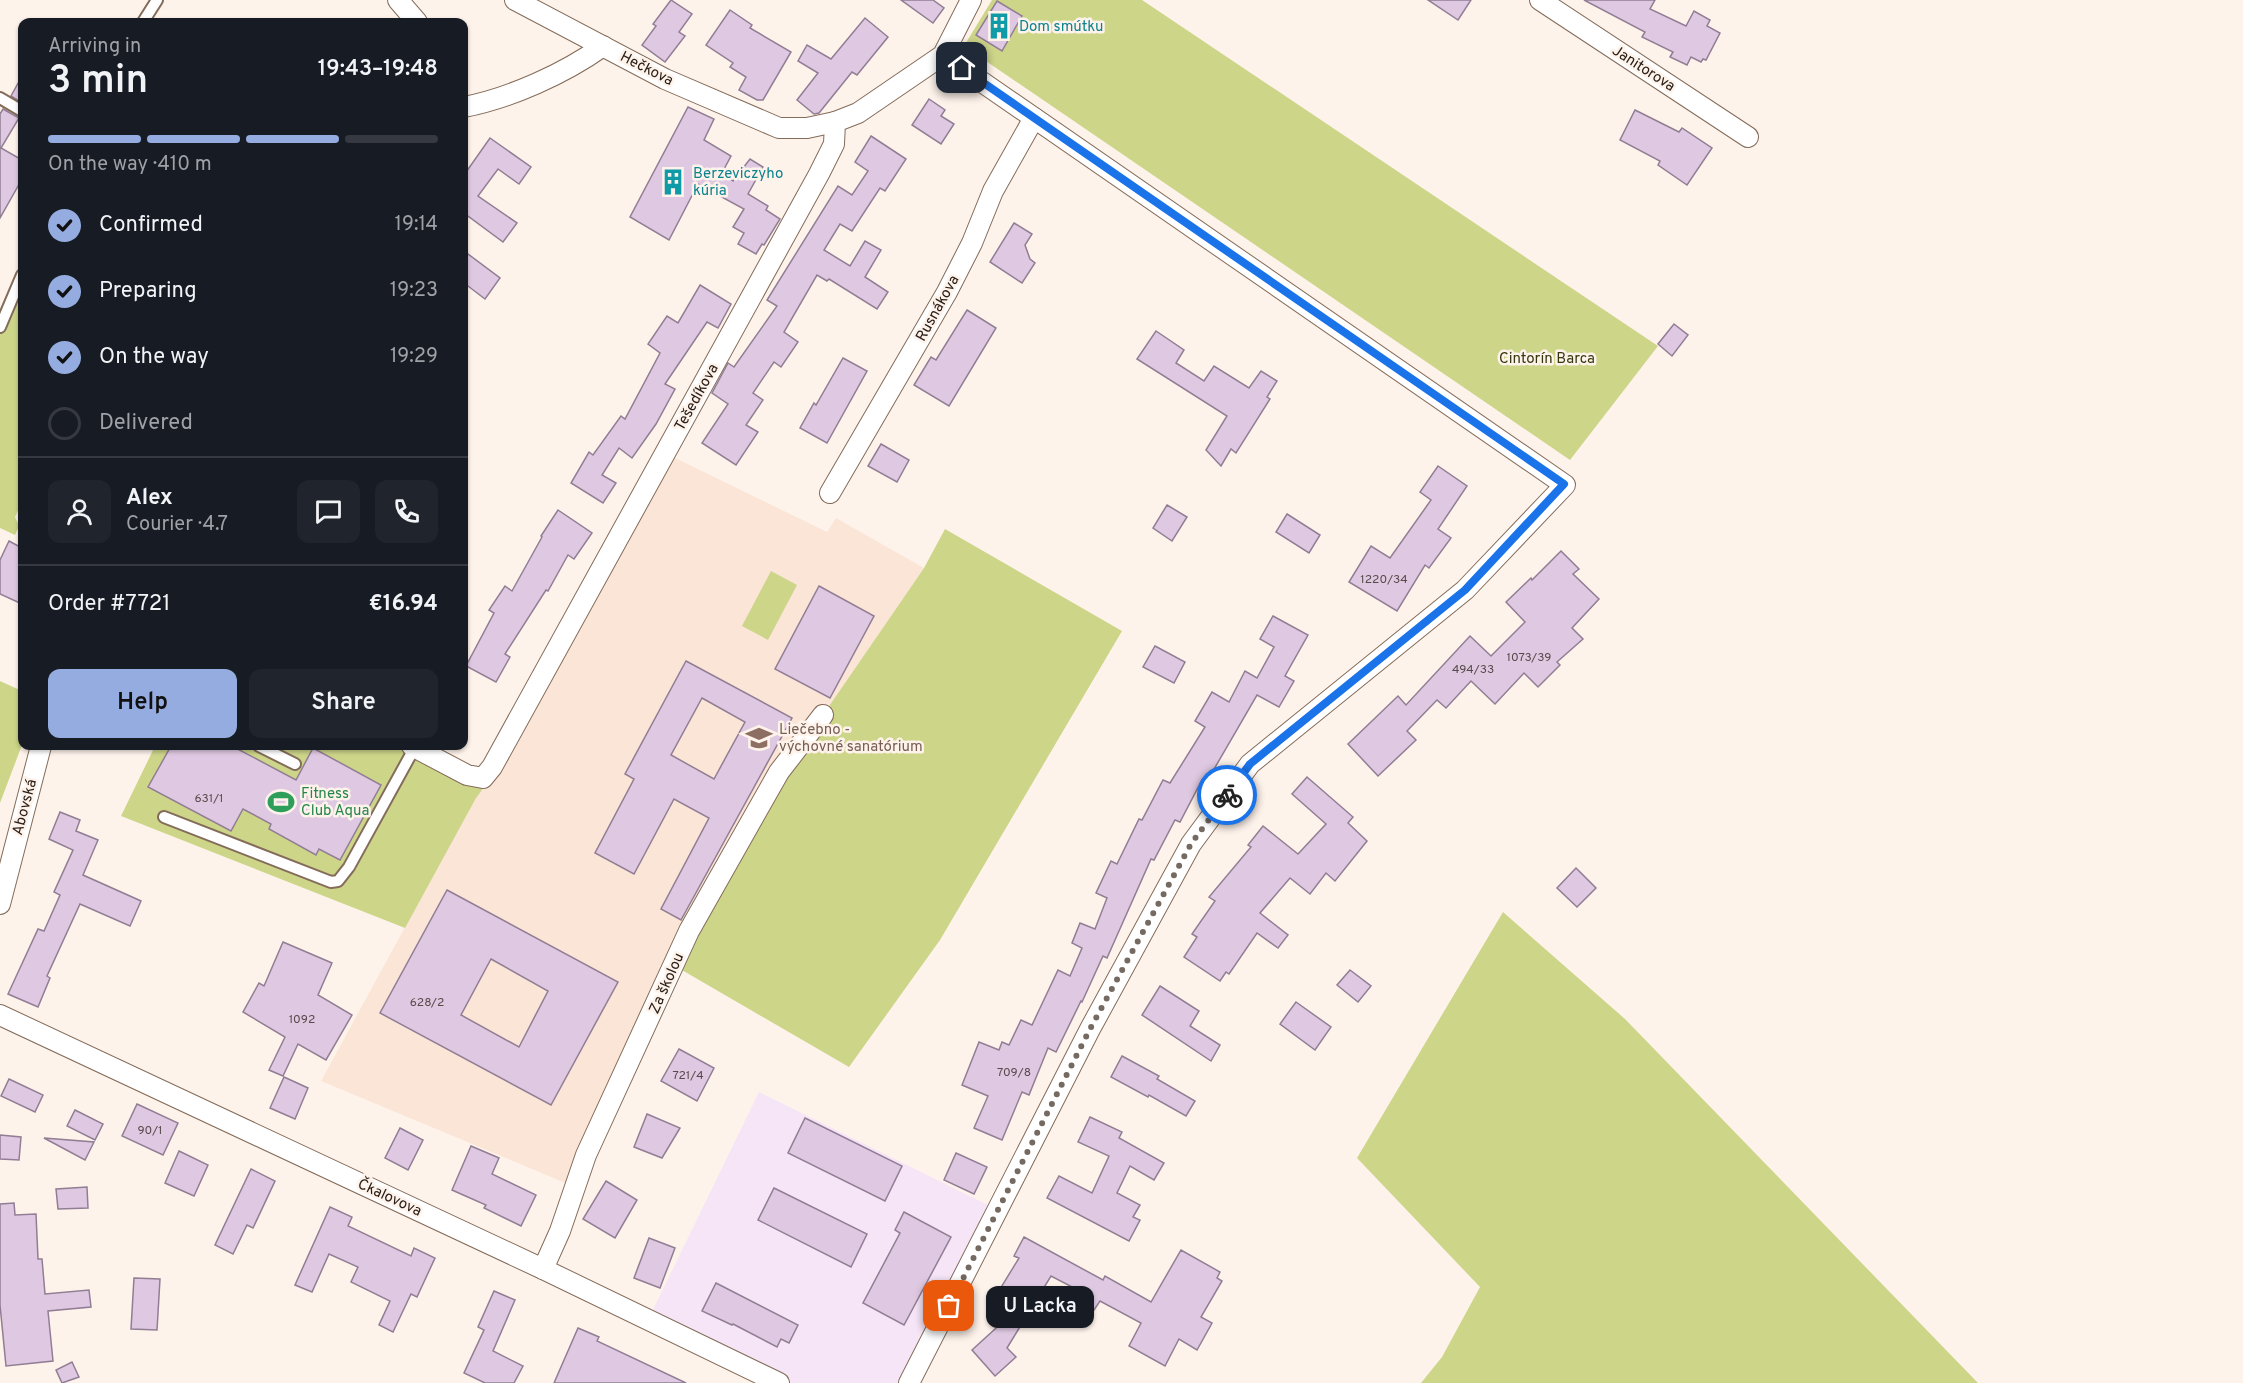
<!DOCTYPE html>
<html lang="en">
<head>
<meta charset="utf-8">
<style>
  body { margin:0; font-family:Overpass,sans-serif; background:#20242c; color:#f1f3f6; height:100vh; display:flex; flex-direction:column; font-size:22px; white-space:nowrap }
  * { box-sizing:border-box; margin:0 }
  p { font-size:20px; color:#9ea1a6 }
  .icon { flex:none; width:33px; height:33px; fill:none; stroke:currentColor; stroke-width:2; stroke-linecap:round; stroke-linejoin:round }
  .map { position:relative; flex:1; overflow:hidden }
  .details { position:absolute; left:18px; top:18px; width:450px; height:732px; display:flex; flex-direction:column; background:#171b24; border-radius:12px; box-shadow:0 2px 4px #0004 }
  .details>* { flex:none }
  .pin { position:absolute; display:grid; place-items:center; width:51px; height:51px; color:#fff; margin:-26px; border-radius:12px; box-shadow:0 3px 9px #0006 }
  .courier { position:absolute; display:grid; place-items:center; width:60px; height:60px; margin:-30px; border:4px solid #1a73e8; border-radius:50%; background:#fff; color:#222; box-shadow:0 2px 8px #0007 }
  .bubble { position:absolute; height:42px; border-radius:12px; background:#171b24; box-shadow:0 2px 4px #0004; font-size:20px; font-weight:600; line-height:42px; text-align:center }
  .headline em { font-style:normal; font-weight:600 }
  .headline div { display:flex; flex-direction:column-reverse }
  .headline { display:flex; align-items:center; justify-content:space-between; height:102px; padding:0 30px }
  h1 { font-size:39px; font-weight:600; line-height:45px }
  .bar { display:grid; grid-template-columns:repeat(4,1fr); gap:9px 6px; align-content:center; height:72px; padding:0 30px }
  .bar i { height:8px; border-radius:4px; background:#363941 }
  .bar .selected { background:#95ace0 }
  .bar p { grid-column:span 4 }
  .line { display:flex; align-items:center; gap:15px; padding:0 30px; border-top:2px solid #363941 }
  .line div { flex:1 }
  .round { display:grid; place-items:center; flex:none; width:63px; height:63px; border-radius:12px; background:#20242c }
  ol { padding:0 30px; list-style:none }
  li { display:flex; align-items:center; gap:18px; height:66px }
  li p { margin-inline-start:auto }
  li .icon { padding:6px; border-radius:50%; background:#95ace0; color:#111; stroke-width:4 }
  li:last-child { color:#9ea1a6 }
  li i { width:33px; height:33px; border:3px solid #363941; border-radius:50% }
  .primary-button { display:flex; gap:12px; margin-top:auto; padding:12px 30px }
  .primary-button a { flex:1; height:69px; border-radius:12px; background:#95ace0; color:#111; font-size:24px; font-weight:600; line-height:69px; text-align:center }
  .primary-button a+a { background:#20242c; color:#f1f3f6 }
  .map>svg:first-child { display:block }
  .commercial { fill:#f5e5f7 }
  .built { fill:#fbe5d7 }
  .green { fill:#cdd589 }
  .building { fill:#dfc9e2; stroke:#917d94; stroke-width:1.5; fill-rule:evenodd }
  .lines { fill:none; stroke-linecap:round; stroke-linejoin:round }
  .service-casing { stroke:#846c5a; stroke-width:14 }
  .minor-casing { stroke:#846c5a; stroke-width:22 }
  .service { stroke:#fff; stroke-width:10 }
  .minor { stroke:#fff; stroke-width:20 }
  .done { stroke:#756a62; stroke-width:6; stroke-dasharray:0 10.8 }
  .route { stroke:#1a73e8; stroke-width:8 }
  .labels { text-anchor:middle; stroke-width:5; stroke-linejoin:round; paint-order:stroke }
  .number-label { font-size:12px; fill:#584a4b }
  .culture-label { font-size:15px; fill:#0d838f; stroke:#fef3eb; text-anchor:start }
  .street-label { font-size:15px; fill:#2b2019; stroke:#fef3eb }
  .park-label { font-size:15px; fill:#35380f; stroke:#fef3eb }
  .education-label { font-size:15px; fill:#785e54; stroke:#fef3eb; text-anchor:start }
  .leisure-label { font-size:15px; fill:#27864d; stroke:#fef3eb; text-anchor:start }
</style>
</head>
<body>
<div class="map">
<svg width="2243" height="1383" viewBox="0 0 2243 1383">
  <rect width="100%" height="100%" fill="#fef3eb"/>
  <!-- commercial -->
  <polygon class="commercial" points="759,1092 998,1210 909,1383 779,1383 648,1320"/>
  <!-- built -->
  <polygon class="built" points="665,453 827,532 836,518 924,568 823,715 779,772 575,1187 321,1081 476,797 482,790 483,778"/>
  <!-- green -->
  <g class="green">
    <polygon points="992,0 1142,0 1658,346 1570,460 964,46"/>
    <polygon points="22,275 22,502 15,517 19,526 15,535 0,528 0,327"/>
    <polygon points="945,529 1122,631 940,940 849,1067 675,966 823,715 924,568"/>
    <polygon points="771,571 797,585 768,640 742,626"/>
    <polygon points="0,681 22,691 22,745 0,803"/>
    <polygon points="155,746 412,746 483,778 482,790 476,798 405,928 121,816"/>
    <polygon points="1503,912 1625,1019 1978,1383 1421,1383 1442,1357 1480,1287 1357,1158"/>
  </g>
  <!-- building -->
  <g class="building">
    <polygon points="671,0 692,14 679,32 685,36 665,62 642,45 656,26 653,24"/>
    <polygon points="901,0 933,0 944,8 933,23"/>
    <polygon points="1428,0 1471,0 1458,20"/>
    <polygon points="1584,0 1655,0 1650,9 1686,26 1694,11 1710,20 1707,26 1720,33 1706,60 1703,59 1701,62 1691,57 1687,65 1670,57 1673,52 1642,37 1645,32"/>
    <polygon points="997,1 1022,16 1002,51 976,35"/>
    <polygon points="730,10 752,25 750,28 791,52 763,100 757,100 739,90 746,77 730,67 733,63 706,45"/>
    <polygon points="865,18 888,37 857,75 852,72 819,113 814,114 797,100 818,73 798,61 807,45 831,59"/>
    <polygon points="22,76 22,103 11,96"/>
    <polygon points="929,99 945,110 941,116 954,124 941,144 912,125"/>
    <polygon points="688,107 714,119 704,140 731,156 722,173 733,181 750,159 763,167 748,194 768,206 766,210 780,219 764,245 762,244 756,254 738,244 744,233 733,227 744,209 698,184 669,240 630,217"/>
    <polygon points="3,109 19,118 1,148 22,160 22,179 0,218 0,114"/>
    <polygon points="1635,110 1679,132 1682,128 1712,148 1687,185 1658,165 1660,161 1620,140"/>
    <polygon points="871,136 906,159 885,191 880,188 852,231 840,224 824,250 850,266 865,241 881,250 865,277 888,292 877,309 829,279 827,281 817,275 784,332 798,342 781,367 774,362 753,393 763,400 746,425 758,432 736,465 702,443 728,404 712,393 728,363 734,367 777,306 767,300 838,186 852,195 868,171 855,162"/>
    <polygon points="490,138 531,167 519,184 498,169 478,196 517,223 503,242 465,214 464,216 464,175"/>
    <polygon points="1014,223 1032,234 1025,245 1030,259 1035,263 1022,283 990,262"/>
    <polygon points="464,251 500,278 485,299 464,283"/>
    <polygon points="700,285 731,304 718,328 707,322 665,384 675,389 656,424 632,458 619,448 602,475 616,483 603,503 571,483 589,452 593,455 621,416 625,419 660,353 648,344 667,316 678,323"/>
    <polygon points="967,310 996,328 949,406 914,385 931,357 936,360"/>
    <polygon points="1674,324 1688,335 1672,356 1658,344"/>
    <polygon points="1156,331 1184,350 1176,363 1204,381 1214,366 1249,388 1261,371 1277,381 1267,397 1270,399 1236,453 1231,449 1221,466 1206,450 1227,416 1137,359"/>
    <polygon points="843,358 867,371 827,443 800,428 814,403 816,405"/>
    <polygon points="881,444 909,460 897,482 868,466"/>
    <polygon points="1438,466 1467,486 1438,529 1451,538 1429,568 1425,565 1397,611 1349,582 1371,546 1390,558 1431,500 1420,492"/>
    <polygon points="1167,505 1187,517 1172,541 1153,528"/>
    <polygon points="558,510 592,533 574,559 568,555 548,591 546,590 505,654 510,657 496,682 466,666 494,613 489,610 505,586 512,591 542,537 541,536"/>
    <polygon points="1287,514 1320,535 1309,553 1276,532"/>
    <polygon points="9,541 22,548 22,604 0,594 0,560"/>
    <polygon points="1561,551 1579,569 1573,574 1599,599 1572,628 1583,639 1557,662 1560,665 1538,687 1524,673 1495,704 1471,681 1446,708 1437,700 1407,731 1416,740 1378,776 1348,744 1398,696 1406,705 1470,636 1491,656 1525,622 1506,602 1531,578 1532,580"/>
    <polygon points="819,586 874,616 830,698 775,669"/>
    <polygon points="1273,616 1308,635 1285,676 1294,681 1279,707 1257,695 1206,783 1202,780 1180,822 1175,820 1154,860 1151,859 1107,958 1103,956 1082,1002 1081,1001 1056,1052 1048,1048 1029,1095 1022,1092 1002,1140 974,1128 988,1096 962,1085 979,1042 999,1050 1002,1042 1009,1045 1021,1020 1032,1025 1058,970 1070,976 1082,948 1072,943 1080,923 1095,929 1107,898 1096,893 1111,861 1117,864 1139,819 1142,820 1163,780 1170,783 1205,727 1195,721 1212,692 1229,702 1245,671 1257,678 1274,647 1260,639"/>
    <polygon points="1155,646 1185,662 1174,683 1143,667"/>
    <path d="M686,661L792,718L681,920L661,909L709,818L674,799L634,874L595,853L634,779L625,774ZM702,698L745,722L714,779L671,755Z"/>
    <polygon points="171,746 232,746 296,780 313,748 381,785 340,860 319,849 316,855 269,829 271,824 243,809 231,831 148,787"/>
    <polygon points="1307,777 1353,817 1348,823 1367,841 1335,881 1326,873 1310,894 1290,878 1260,913 1288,935 1278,948 1257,933 1229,974 1226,972 1220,981 1184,957 1197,937 1192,934 1215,901 1209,897 1251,847 1248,845 1263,826 1298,854 1326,824 1292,794"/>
    <polygon points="60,812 80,820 76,831 98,840 83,875 141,901 130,926 80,904 47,976 50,978 38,1007 8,994 38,929 44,931 60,895 54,892 73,850 49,839"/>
    <polygon points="1576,868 1596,888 1577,907 1557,888"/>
    <path d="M447,890L618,982L551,1105L380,1013ZM491,959L548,991L519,1047L461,1015Z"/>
    <polygon points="283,942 332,963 318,995 352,1015 326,1060 298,1044 283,1076 269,1070 285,1037 243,1012 259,983 264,986"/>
    <polygon points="1350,970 1371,986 1358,1002 1337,985"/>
    <polygon points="1160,986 1199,1011 1190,1026 1220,1045 1211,1061 1142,1015"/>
    <polygon points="1296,1002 1331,1027 1315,1050 1280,1024"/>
    <polygon points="679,1049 714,1068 697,1101 661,1081"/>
    <polygon points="1122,1056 1159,1076 1157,1079 1195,1101 1186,1116 1149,1095 1148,1097 1111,1077"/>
    <polygon points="284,1077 308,1088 295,1119 270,1108"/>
    <polygon points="9,1079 43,1095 35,1112 1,1096"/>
    <polygon points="137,1104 178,1123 163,1155 122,1136"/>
    <polygon points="75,1110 103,1124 95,1140 67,1126"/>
    <polygon points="647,1114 680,1128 662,1158 634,1147"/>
    <polygon points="1090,1117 1122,1132 1119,1138 1164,1163 1154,1180 1130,1166 1117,1193 1140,1205 1133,1217 1140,1220 1129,1241 1047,1198 1059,1176 1092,1193 1109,1156 1078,1142"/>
    <polygon points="805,1118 902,1166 885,1201 788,1153"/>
    <polygon points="400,1128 423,1140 408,1170 385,1158"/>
    <polygon points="0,1135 21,1137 19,1160 0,1159"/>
    <polygon points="44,1138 94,1142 85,1160"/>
    <polygon points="471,1146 499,1158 492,1174 536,1195 521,1226 484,1208 486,1205 452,1190"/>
    <polygon points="179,1151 208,1165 194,1196 165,1183"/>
    <polygon points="956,1153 987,1167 974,1194 944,1180"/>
    <polygon points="251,1169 275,1181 253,1228 247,1225 233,1254 215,1245"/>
    <polygon points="606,1181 637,1200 615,1238 583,1219"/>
    <polygon points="87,1187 88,1208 58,1209 56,1189"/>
    <polygon points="774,1188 867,1234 851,1267 758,1220"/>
    <polygon points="14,1203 15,1215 36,1214 38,1259 42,1259 45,1294 89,1290 91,1307 48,1311 53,1361 6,1366 0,1305 0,1204"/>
    <polygon points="330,1207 352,1217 348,1226 411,1256 414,1248 435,1258 417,1297 411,1294 393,1332 379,1325 390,1301 351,1282 358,1267 329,1254 312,1292 295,1285"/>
    <polygon points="904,1212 951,1237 904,1325 863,1303 900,1233 895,1230"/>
    <polygon points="1024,1237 1103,1280 1105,1276 1151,1302 1181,1250 1220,1272 1217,1278 1222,1281 1201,1317 1212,1323 1197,1350 1179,1339 1165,1366 1129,1346 1141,1323 1100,1301 1086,1322 1068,1309 1080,1291 1051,1276 1007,1348 1016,1357 995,1376 972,1350 1007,1318 989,1307 1019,1258 1014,1256"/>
    <polygon points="649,1238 675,1248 660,1288 634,1278"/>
    <polygon points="134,1278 160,1279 157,1330 131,1329"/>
    <polygon points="716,1283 798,1325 789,1343 781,1339 777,1347 733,1324 732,1325 702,1311"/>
    <polygon points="494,1291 515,1300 493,1351 523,1366 514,1383 485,1383 464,1373 484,1330 478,1327"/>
    <polygon points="578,1328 599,1337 597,1341 686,1383 554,1383"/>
    <polygon points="72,1362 79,1377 62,1383 56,1370"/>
  </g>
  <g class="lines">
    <!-- service casing -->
    <g class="service-casing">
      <g id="service">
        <polyline points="143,22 157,0"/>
        <polyline points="0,98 22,111"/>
        <polyline points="0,327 22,275"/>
        <polyline points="259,746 295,764"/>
        <polyline points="164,817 331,882 338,881 349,867 415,747"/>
      </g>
    </g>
    <!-- minor casing -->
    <g class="minor-casing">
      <g id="minor">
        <polyline points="398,0 417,22"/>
        <polyline points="515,0 665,79 779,128 807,128 835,122"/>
        <polyline points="1540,0 1748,137"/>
        <path d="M464,107C510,98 564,74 603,46"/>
        <polyline points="830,493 947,292 972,243 993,191 1034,118"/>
        <polyline points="412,746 467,775 483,778 492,767 819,174 834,144 835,122 858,113 943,55 971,0"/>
        <polyline points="0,904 41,746"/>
        <polyline points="0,1015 543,1269 779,1383"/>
        <polyline points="543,1269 560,1231 586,1155 689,931 779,772 823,715"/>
        <polyline points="909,1383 1090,1029 1191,844 1250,764 1465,590 1565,485 943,55"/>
      </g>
    </g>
    <!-- service -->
    <use href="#service" class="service"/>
    <!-- minor -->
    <use href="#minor" class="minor"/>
  </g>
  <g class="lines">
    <!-- done -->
    <polyline class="done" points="949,1306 1090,1029 1191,844 1227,795"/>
    <!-- route -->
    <polyline class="route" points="962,68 1564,484 1465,590 1250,764 1227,795"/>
  </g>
  <!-- icons -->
  <defs>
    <g id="building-bare" transform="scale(2.07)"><path d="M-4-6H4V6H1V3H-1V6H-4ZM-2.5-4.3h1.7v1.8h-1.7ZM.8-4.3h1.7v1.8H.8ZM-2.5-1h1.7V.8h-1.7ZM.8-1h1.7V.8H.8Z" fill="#0f9aa8" stroke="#fef3eb" stroke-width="2.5" paint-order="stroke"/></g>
    <g id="school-bare" transform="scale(2.07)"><path d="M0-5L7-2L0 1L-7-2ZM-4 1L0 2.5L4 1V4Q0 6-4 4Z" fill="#8d6e63" stroke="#fef3eb" stroke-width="2.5" paint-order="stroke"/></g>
    <g id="stadium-bare" transform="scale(2.07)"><path d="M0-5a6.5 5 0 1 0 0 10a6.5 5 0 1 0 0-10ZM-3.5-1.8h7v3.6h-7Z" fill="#2e9e5b" stroke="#fef3eb" stroke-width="2.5" paint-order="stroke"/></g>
  </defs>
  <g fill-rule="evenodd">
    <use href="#building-bare" x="999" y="26"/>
    <use href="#building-bare" x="673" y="182"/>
    <use href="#school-bare" x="759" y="738"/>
    <use href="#stadium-bare" x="281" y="802"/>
  </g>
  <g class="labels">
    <!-- number labels -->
    <g class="number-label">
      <text x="1384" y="583">1220/34</text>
      <text x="1529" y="661">1073/39</text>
      <text x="1473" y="673">494/33</text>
      <text x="209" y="802">631/1</text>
      <text x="427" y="1006">628/2</text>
      <text x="302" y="1023">1092</text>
      <text x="1014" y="1076">709/8</text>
      <text x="688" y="1079">721/4</text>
      <text x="150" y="1134">90/1</text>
    </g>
    <!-- culture labels -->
    <g class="culture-label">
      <text x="1019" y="31">Dom smútku</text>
      <text x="693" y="178">Berzeviczyho<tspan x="693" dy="17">kúria</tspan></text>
    </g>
    <!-- street labels -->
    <g class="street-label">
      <text transform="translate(647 68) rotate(27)" y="5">Hečkova</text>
      <text transform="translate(1644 68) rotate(33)" y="5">Janitorova</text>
      <text transform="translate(937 308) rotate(-61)" y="5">Rusnákova</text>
      <text transform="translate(696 397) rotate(-61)" y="5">Tešedíkova</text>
      <text transform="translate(24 807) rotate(-75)" y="5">Abovská</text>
      <text transform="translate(666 983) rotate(-66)" y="5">Za školou</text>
      <text transform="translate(390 1197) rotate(25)" y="5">Čkalovova</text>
    </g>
    <!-- park labels -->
    <g class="park-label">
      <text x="1547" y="363">Cintorín Barca</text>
    </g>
    <!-- education labels -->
    <g class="education-label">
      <text x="779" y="734">Liečebno -<tspan x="779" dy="17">výchovné sanatórium</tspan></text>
    </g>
    <!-- leisure labels -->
    <g class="leisure-label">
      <text x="301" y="798">Fitness<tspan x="301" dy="17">Club Aqua</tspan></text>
    </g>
  </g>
</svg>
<div class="pin" style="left:949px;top:1306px;background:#ea580c"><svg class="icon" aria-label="bag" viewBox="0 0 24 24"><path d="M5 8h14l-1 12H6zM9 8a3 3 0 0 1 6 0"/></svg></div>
<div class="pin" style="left:962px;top:68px;background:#1f2937"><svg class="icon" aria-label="home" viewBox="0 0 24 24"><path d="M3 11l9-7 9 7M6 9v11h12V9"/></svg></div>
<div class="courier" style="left:1227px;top:795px"><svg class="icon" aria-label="bike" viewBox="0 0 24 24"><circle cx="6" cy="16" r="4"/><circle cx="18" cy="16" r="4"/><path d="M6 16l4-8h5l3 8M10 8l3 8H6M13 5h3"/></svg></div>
<div class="bubble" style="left:986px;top:1286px;width:108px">U Lacka</div>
<section class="details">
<div class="headline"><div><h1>3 min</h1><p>Arriving in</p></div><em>19:43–19:48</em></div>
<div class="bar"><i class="selected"></i><i class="selected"></i><i class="selected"></i><i></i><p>On the way · 410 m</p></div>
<ol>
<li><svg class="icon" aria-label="check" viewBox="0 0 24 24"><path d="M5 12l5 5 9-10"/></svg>Confirmed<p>19:14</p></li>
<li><svg class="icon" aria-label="check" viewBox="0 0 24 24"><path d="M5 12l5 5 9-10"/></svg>Preparing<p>19:23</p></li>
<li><svg class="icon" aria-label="check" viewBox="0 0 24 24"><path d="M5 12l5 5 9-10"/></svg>On the way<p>19:29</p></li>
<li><i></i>Delivered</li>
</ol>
<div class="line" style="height:108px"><a class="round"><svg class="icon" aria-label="person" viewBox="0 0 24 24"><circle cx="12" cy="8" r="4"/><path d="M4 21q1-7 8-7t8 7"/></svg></a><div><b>Alex</b><p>Courier · 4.7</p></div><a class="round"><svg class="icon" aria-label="chat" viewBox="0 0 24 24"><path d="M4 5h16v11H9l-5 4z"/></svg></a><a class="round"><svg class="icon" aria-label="phone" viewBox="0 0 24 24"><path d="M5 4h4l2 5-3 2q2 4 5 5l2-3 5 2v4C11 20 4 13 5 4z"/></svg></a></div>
<div class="line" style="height:78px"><div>Order #7721</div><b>€16.94</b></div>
<div class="primary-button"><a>Help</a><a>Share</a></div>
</section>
</div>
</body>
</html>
